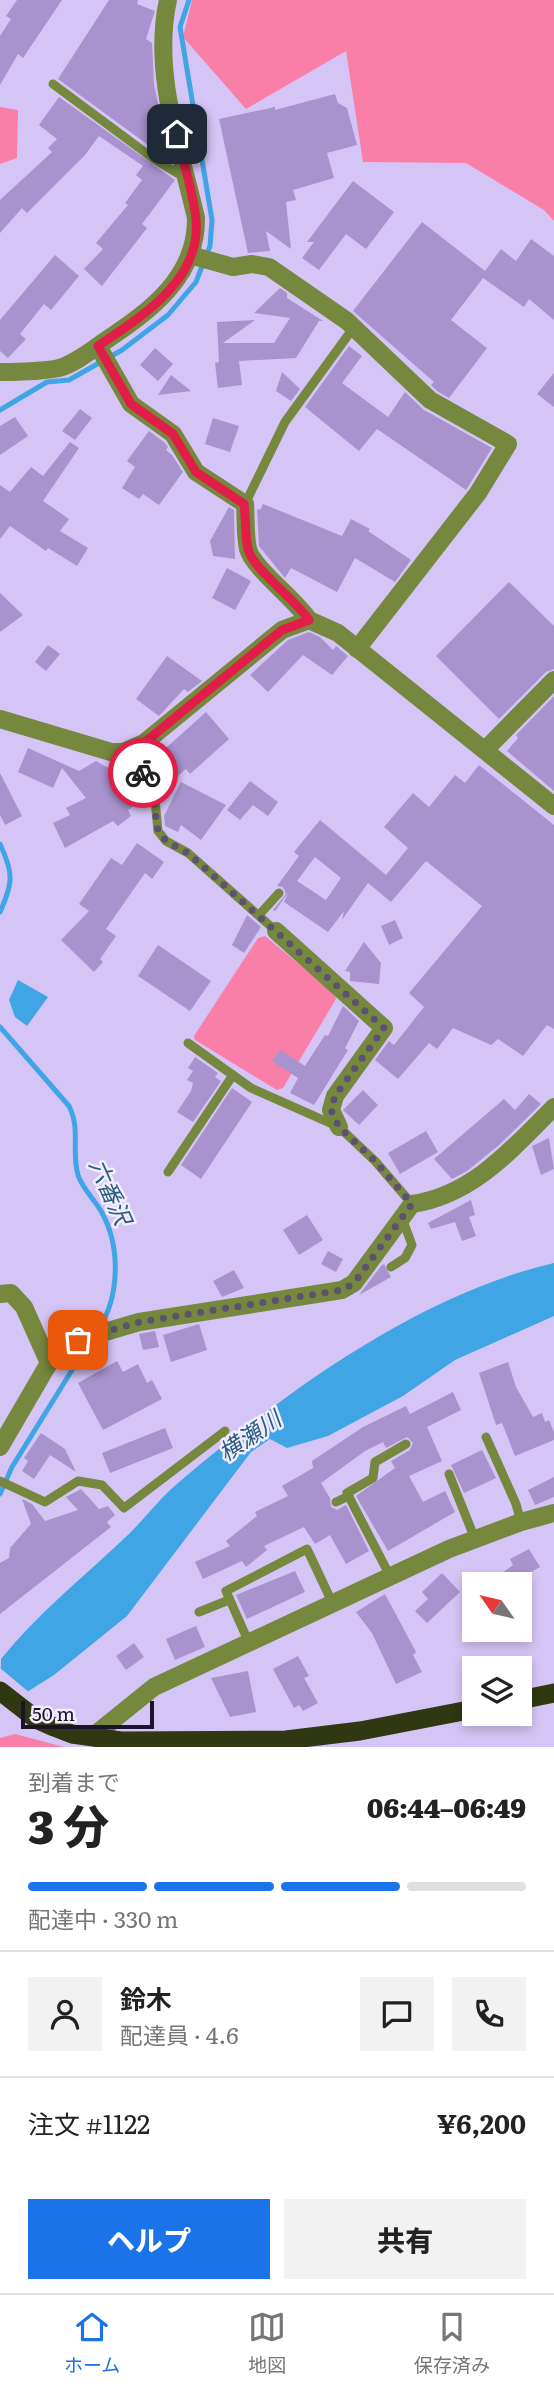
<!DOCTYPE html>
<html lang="ja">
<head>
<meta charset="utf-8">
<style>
  body { margin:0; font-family:Literata,"Noto Sans JP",serif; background:#f2f2f2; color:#222; height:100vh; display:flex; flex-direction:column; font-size:26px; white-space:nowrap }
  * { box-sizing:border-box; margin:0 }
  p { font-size:23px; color:#767676 }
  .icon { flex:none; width:38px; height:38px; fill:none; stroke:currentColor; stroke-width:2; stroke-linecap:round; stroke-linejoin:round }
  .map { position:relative; height:1747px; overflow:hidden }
  .details { display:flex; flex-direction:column; background:#fff; flex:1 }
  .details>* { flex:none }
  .needle { width:46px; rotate:304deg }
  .buttons { position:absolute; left:462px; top:1572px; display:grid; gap:14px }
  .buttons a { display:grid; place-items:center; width:70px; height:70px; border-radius:0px; background:#fff; box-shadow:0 4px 10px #0003; font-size:35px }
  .scale { position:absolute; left:21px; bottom:18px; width:133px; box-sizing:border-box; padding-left:7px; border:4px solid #1b1329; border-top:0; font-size:19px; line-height:24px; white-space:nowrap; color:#1b1329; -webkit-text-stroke:5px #f2ecff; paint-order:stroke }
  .pin { position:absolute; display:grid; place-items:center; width:60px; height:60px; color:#fff; margin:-30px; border-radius:14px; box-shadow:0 4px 10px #0006 }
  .courier { position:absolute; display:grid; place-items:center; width:70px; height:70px; margin:-35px; border:5px solid #e11d48; border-radius:50%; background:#fff; color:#222; box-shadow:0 2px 9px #0007 }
  .headline em { font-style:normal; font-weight:800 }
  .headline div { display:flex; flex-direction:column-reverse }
  .headline { display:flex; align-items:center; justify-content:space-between; height:119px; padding:0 28px }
  h1 { font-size:46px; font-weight:800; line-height:52px }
  .bar { display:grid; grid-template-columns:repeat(4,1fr); gap:10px 7px; align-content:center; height:84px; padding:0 28px }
  .bar i { height:9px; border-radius:5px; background:#e0e0e0 }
  .bar .current { background:#1a73e8 }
  .bar p { grid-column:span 4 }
  .line { display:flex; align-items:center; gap:18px; padding:0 28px; border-top:2px solid #e0e0e0 }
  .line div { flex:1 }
  .round { display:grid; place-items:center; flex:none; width:74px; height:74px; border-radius:0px; background:#f2f2f2 }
  .cta { display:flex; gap:14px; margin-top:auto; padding:14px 28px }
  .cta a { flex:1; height:80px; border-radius:0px; background:#1a73e8; color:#fff; font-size:28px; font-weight:800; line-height:80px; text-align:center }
  .cta a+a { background:#f2f2f2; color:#222 }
  .tabs { display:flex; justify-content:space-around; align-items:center; height:98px; border-top:2px solid #e0e0e0; background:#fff; font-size:19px; color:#767676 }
  .tabs a { display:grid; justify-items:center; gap:4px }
  .tabs .current { color:#1a73e8 }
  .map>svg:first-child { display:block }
  .green { fill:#f97fa8 }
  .water { fill:#40a5e5 }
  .pier { fill:#d5c5f6 }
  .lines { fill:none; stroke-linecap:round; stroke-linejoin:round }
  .stream { stroke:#40a5e5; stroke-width:5 }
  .building { fill:#a893ce; fill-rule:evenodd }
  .service { stroke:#76873e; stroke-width:9 }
  .minor { stroke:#76873e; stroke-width:18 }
  .trunk { stroke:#2f3810; stroke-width:19 }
  .done { stroke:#5c5171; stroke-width:7; stroke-dasharray:0 12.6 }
  .route { stroke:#e11d48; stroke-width:9 }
  .labels { text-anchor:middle; stroke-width:5; stroke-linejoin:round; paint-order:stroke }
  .water-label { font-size:23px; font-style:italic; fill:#295d7e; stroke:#f2ecff }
</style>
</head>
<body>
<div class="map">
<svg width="554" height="1747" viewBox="0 0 554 1747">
  <rect width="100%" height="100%" fill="#d5c5f6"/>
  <!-- green -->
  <g class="green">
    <polygon points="192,0 554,0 554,221 544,210 466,163 363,162 346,51 246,109 183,37"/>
    <polygon points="0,107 18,110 17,158 0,164"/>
    <polygon points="265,936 334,993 336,999 283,1088 277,1090 195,1040 194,1036 258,938"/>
    <polygon points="15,1734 64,1747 0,1747 0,1738"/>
  </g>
  <!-- water -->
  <g class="water">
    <polygon points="18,980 48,997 27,1026 15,1017 9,1000"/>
    <path d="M554,1263V1316L455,1360L403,1396L328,1436L287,1448L270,1439L251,1452L127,1616L54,1675L0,1709L1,1659C40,1611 86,1575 130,1533C146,1517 160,1498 178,1483C282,1394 419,1294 554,1263Z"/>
  </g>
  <!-- pier -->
  <polygon class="pier" points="0,1668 30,1693 0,1712"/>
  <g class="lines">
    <!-- stream -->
    <g class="stream">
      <polyline points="0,410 47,382 69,380 122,350 168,315 196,282 210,246 212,220 180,27 189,0"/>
      <path d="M0,844C14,874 13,883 0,912"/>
      <path d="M0,1027L69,1106C81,1130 71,1150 78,1175C82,1188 94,1199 101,1211C121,1246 120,1297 98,1330"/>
      <polyline points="0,1494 12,1467 90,1341"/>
    </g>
  </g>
  <!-- building -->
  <g class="building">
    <polygon points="17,0 62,0 23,58 18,54 0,85 0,36 11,19 6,16"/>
    <polygon points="109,0 138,0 137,4 155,11 146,39 152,43 154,84 170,161 58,79"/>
    <polygon points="335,94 338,103 347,108 357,145 327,153 334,178 293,190 296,200 286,202 291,249 266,231 270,251 248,253 219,119 275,107 275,110"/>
    <polygon points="59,97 175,180 142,224 147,228 102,286 84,269 103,249 96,243 128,205 125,203 142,180 136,175 143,166 99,136 85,155 27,213 22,208 0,233 0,200 52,152 48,148 57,139 39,125"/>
    <polygon points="353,181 394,212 366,249 346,234 319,270 302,258 314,242 307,242"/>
    <polygon points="422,222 485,271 501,249 516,261 531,239 554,256 554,320 529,299 524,307 483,278 451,320 487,348 449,398 437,391 431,385 434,382 353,311"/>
    <polygon points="55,255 79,276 51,310 44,304 20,334 26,339 8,358 0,351 0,320"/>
    <polygon points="280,288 287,293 287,298 323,321 319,321 296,358 239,361 242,385 218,388 215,363 219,362 217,322 255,320 223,343 274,343 290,318 254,313"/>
    <polygon points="349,346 362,356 342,383 388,417 405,392 424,410 492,448 466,490 377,429 359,451 305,407"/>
    <polygon points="155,348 173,364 158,381 140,365"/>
    <polygon points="282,372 300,389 291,401 276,391"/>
    <polygon points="554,373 554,407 537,394"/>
    <polygon points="171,375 191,391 158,395"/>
    <polygon points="80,409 92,418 75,440 62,431"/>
    <polygon points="15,417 28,436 0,455 0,426"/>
    <polygon points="213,418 239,426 230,452 205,444"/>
    <polygon points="149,431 164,442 168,447 166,450 172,455 183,472 159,505 143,494 139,499 122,488 135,467 127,461"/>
    <polygon points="70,442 79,448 43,501 69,519 60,531 88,548 77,566 48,548 46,551 10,526 0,539 0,485 10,492 31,467 43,476"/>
    <polygon points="263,504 342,536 351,519 370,529 368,531 411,560 395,582 355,558 337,592 291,568 285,578 259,546 257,509 260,510"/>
    <polygon points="229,507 234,510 235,559 213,556 210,541"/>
    <polygon points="227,568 251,581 235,610 212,598"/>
    <polygon points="509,582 554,626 554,669 546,672 499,719 436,656"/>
    <polygon points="0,593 23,615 0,632"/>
    <polygon points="309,632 320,637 333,650 336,646 348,656 332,675 303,655 268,692 250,675 288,640"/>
    <polygon points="48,645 60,654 46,671 35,662"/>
    <polygon points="167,656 202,681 188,692 184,689 159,716 136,699"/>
    <polygon points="554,696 554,791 507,751 518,738 516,735"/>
    <polygon points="206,712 229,739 190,774 186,769 159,792 156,784 160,770 147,765"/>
    <polygon points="28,748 79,771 96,761 117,773 111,777 135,805 128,810 131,816 118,826 113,821 65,848 53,823 70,815 66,808 86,798 62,768 53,788 18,772"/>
    <path d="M479,765L554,825V1029L547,1025L523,1056L498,1039L491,1045L453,1028L437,1049L429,1043L398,1079L375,1060L389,1041L394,1045L424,1007L409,993L482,906L426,861L391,902L368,883L342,920L344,911L328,932L284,902L288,893L275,911L273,910L286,894L283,887L277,886L299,856L294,852L320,820L386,875L408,848L384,827L413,793L429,807L455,775L465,783ZM315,857L341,878L326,900L297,881Z"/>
    <polygon points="0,773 22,816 5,825 0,815"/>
    <polygon points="250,781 278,802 268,816 253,805 240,820 227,810"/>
    <polygon points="181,782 226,805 201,840 181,825 178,832 165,826 164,816"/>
    <polygon points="137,843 164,862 152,879 145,873 106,929 116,936 100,959 103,962 94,972 61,940 89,911 79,904 111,858 122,865"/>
    <polygon points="247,915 261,927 244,953 232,945"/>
    <polygon points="395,920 403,938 389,945 381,926"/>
    <polygon points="364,942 381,963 379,984 350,981 350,972 345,971"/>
    <polygon points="158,945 211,981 190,1011 138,976"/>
    <polygon points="343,1006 359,1021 345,1048 348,1050 314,1105 290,1093 298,1078 272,1061 280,1050 305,1066 325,1035 328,1036"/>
    <polygon points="195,1057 218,1073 215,1077 221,1081 193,1122 177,1112 191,1091 193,1083 187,1080 193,1071 188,1068"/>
    <polygon points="232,1088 252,1102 201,1179 181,1165"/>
    <polygon points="363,1090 378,1105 359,1125 343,1110"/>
    <polygon points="529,1094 541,1104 499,1145 467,1171 452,1179 434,1159 504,1099 515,1110"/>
    <polygon points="426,1131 438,1152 400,1174 388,1153"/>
    <polygon points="549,1138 554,1169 541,1175 532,1146"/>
    <polygon points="471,1200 475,1215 469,1217 476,1236 462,1241 455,1222 431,1229 428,1223"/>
    <polygon points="307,1215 323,1240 299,1255 283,1230"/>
    <polygon points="328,1251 343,1259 336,1272 321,1264"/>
    <polygon points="384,1264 391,1277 359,1295 381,1266"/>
    <polygon points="234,1270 244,1288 222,1297 213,1281"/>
    <polygon points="199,1324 207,1350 171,1362 163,1335"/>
    <polygon points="155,1331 159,1347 143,1350 139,1334"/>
    <polygon points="117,1361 123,1372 138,1364 147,1383 152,1380 162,1399 103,1430 78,1383"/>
    <polygon points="508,1362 516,1387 533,1417 542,1413 545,1422 549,1420 554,1432 554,1440 515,1456 502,1423 496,1425 479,1373"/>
    <polygon points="453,1392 461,1410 427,1427 442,1461 409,1476 423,1502 445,1491 455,1512 388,1551 356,1496 395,1468 391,1461 410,1450 413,1443 407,1437 386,1448 383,1442 365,1451 321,1483 330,1498 331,1507 337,1510 346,1505 369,1551 346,1564 330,1535 315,1544 304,1527 264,1546 267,1550 246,1567 242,1561 203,1579 195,1562 230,1546 226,1541 257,1516 255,1512 288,1496 282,1486 313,1468 312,1461 363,1427 406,1406 410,1414"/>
    <polygon points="165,1428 173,1448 110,1473 102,1453"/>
    <polygon points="41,1433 65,1449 76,1472 50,1455 34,1479 22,1471 28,1461 24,1458"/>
    <polygon points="482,1450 496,1478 464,1493 451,1465"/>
    <polygon points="554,1477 554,1497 535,1505 528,1490"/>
    <polygon points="81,1489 99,1509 108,1506 115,1515 107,1522 111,1527 0,1614 0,1563 9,1558 10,1548 31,1524 22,1499 32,1504 45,1521 78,1510 66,1497"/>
    <polygon points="529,1549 540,1567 510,1584 487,1584 513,1565 510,1559"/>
    <polygon points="295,1571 305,1592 247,1619 236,1595"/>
    <polygon points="442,1573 460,1592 427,1623 415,1611 428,1599 422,1592"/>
    <polygon points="385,1594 416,1652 413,1655 422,1672 396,1684 372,1633 356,1612"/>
    <polygon points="196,1626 205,1647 175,1660 166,1639"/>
    <polygon points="134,1643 144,1657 126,1670 116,1656"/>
    <polygon points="298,1656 309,1676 304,1678 318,1703 303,1711 299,1705 294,1708 273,1669"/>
    <polygon points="248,1671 256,1712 230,1717 211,1678"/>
  </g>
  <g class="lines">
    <!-- service -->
    <g class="service">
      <polyline points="53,84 154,159 185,178"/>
      <polyline points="245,504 285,422 354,327"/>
      <polyline points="123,752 141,769 148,782 155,800 158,831 166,841 188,853 276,931"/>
      <polyline points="259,915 279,893"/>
      <polyline points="188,1043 251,1088 339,1127 375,1161 412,1204"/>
      <polyline points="168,1172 233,1075"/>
      <polyline points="391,1267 405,1258 412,1245 402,1218"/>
      <polyline points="486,1437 516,1504 521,1522"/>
      <polyline points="449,1474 475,1539"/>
      <polyline points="0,1481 45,1502 78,1481 102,1485 124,1508 225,1431"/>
      <polyline points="336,1502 349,1496"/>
      <polyline points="390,1576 347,1493 373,1478 375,1462 406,1444"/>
      <polyline points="199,1612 229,1600"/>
      <polyline points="249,1643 226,1591 307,1549 332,1602"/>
    </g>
    <!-- minor -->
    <g class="minor">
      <polyline points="190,255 233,267 252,264 269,267 347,321 430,400 508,444 478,493 357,649"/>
      <path d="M98,346L131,404L173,434L196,472L245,504C246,518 245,536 248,549C253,568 295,599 309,620"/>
      <path d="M0,372C19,372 40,372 59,368C74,364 92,350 105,341C150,311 197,277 196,218C180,148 152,72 168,0"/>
      <polyline points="0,719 111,752 123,752 144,743 282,630 309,620 338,633 554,806"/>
      <polyline points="486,749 554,680"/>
      <polyline points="276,931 384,1028 335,1096 331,1110 339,1127"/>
      <polyline points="0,1294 11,1293 24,1307 49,1363"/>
      <path d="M0,1447L49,1363L63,1347L78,1340L139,1322L342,1290L354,1283L412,1204C473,1195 512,1149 554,1107"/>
      <polyline points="92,1737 154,1687 449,1549 521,1522 554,1513"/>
    </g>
    <!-- trunk -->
    <g class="trunk">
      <polyline points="0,1691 36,1719 54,1727 72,1734 121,1741 286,1740 360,1731 474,1709"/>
      <polyline points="520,1700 554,1693"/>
    </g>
  </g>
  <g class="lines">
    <!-- done -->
    <polyline class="done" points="78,1340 139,1322 342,1290 354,1283 412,1204 375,1161 339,1127 331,1110 335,1096 384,1028 188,853 166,841 158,831 152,791 143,773"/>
    <!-- route -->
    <path class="route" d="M143,773L123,752L144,743L282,630L309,620C295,599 252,568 248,549C245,536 246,518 244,504L196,472L173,434L131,404L98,346C141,317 202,280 196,219C193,191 183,162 177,134"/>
  </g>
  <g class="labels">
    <!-- water labels -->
    <g class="water-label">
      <text transform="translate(110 1192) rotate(66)" y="8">六番沢</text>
      <text transform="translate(250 1436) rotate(-34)" y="8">横瀬川</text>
    </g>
  </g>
</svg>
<div class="buttons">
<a><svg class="needle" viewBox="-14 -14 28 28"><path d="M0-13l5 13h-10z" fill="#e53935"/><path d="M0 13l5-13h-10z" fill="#767676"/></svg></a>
<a><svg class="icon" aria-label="layers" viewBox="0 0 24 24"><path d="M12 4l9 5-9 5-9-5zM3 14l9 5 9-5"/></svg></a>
</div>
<div class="scale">50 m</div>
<div class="pin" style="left:78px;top:1340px;background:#ea580c"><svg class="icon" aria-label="bag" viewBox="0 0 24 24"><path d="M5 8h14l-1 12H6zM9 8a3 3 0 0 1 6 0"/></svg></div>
<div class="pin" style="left:177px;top:134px;background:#1f2937"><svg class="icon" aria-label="home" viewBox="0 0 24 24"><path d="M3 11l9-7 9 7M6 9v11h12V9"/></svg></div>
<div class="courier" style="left:143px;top:773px"><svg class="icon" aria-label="bike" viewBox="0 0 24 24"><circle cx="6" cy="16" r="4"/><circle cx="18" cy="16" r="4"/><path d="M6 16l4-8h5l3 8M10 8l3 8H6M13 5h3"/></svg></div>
</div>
<section class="details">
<div class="headline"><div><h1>3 分</h1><p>到着まで</p></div><em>06:44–06:49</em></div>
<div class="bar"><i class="current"></i><i class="current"></i><i class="current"></i><i></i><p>配達中 · 330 m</p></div>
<div class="line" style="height:126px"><a class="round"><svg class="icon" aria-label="person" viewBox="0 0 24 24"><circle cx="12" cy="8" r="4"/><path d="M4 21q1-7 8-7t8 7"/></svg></a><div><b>鈴木</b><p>配達員 · 4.6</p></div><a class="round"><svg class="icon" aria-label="chat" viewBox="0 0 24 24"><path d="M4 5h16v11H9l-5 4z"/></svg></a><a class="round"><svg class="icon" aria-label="phone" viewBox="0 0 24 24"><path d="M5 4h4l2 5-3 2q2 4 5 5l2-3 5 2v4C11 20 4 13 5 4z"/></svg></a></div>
<div class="line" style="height:91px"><div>注文 #1122</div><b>¥6,200</b></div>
<div class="cta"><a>ヘルプ</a><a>共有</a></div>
</section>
<nav class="tabs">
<a class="current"><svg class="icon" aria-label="home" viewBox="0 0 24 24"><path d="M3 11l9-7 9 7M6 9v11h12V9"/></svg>ホーム</a>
<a><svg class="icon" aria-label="map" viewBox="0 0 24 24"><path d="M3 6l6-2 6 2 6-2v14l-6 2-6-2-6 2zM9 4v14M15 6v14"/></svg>地図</a>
<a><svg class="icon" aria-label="saved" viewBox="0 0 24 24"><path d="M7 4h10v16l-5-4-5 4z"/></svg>保存済み</a>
</nav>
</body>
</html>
